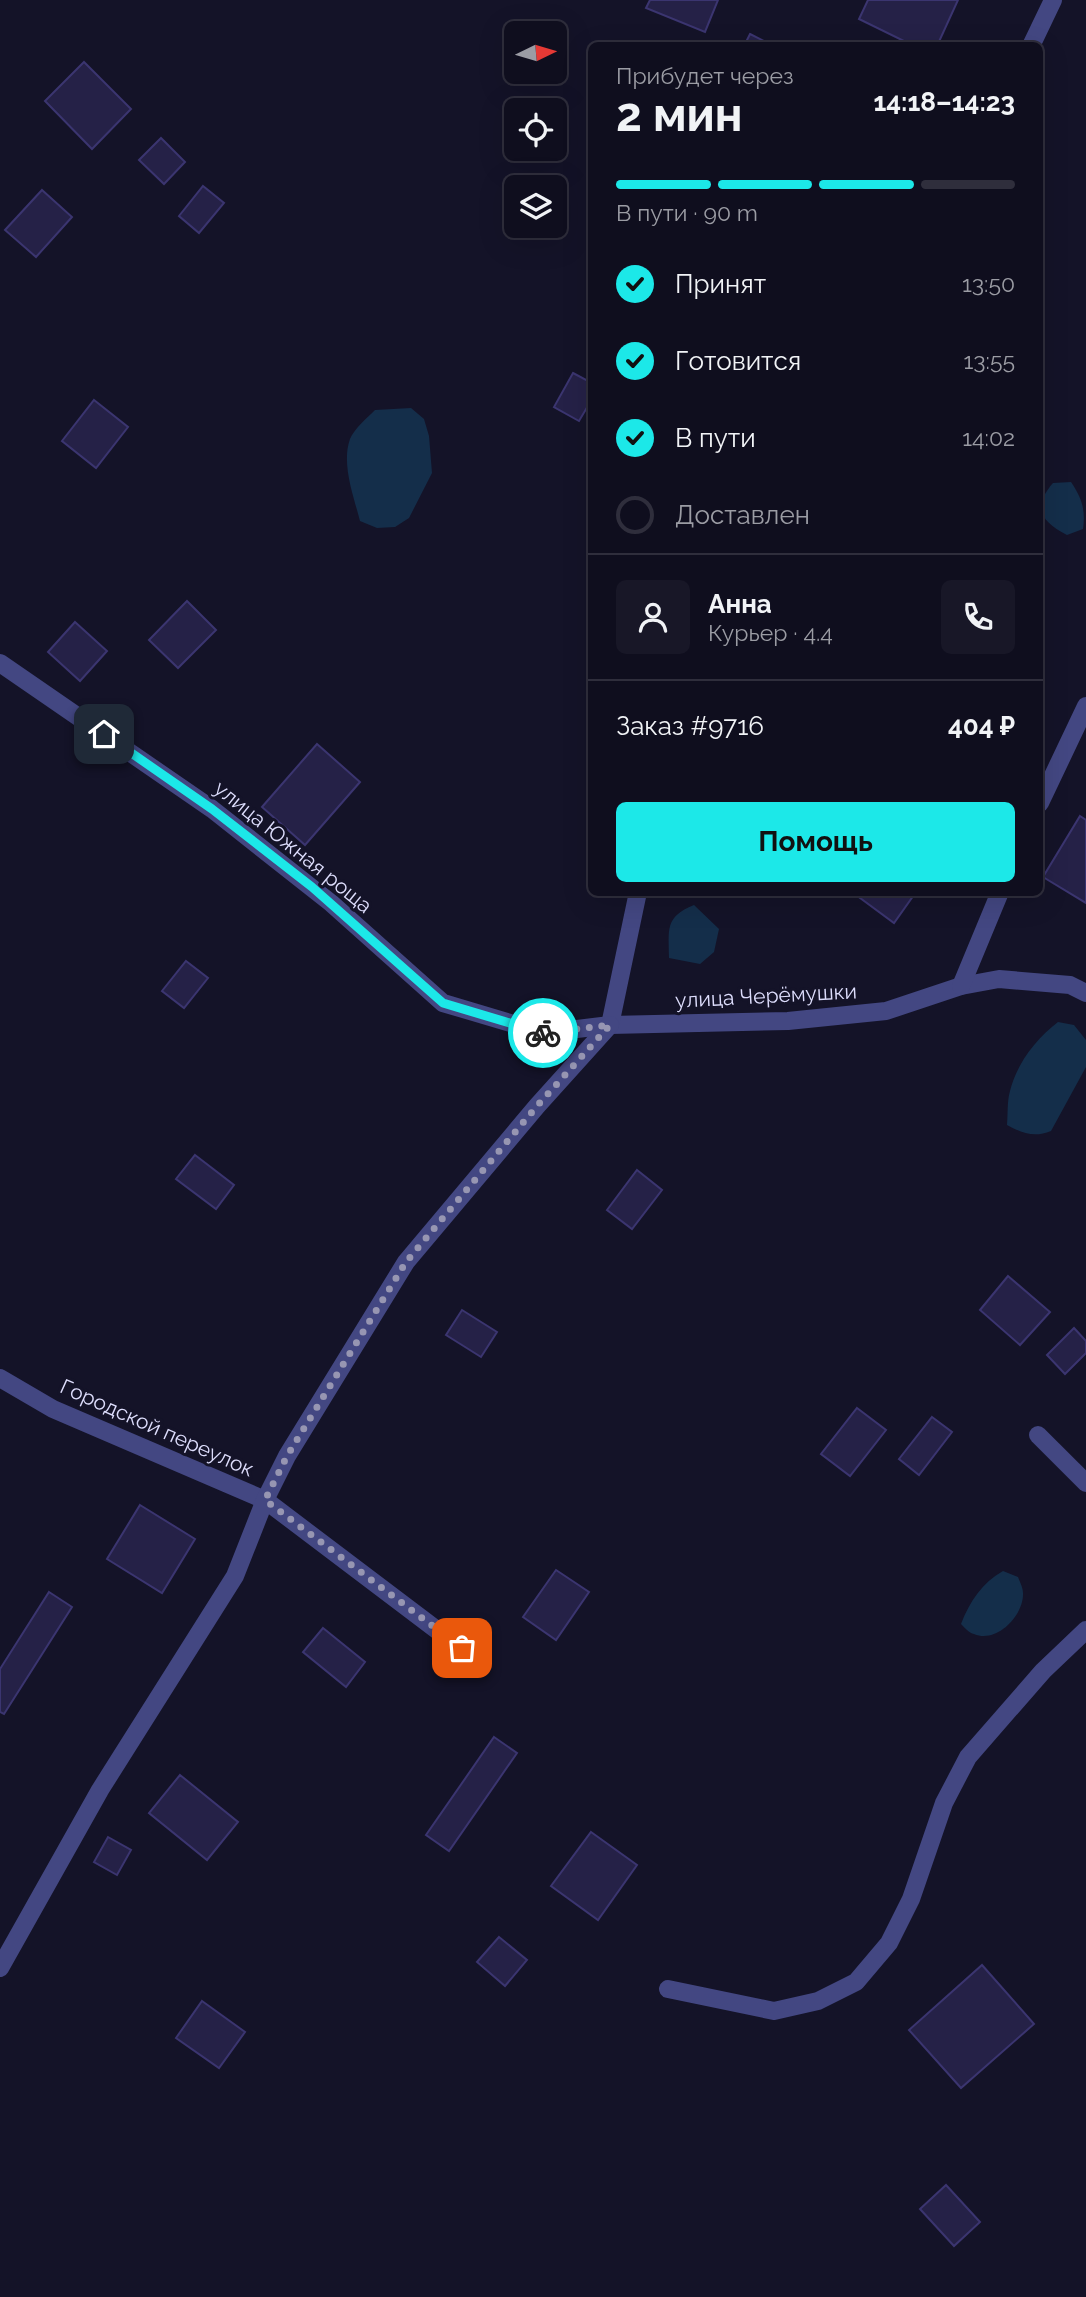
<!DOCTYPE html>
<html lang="ru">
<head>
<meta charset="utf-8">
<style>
  body { margin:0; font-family:Raleway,sans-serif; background:#181727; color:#f1f3f6; height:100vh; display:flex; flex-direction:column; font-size:26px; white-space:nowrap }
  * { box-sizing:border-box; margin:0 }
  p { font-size:23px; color:#9b9ca4 }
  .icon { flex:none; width:38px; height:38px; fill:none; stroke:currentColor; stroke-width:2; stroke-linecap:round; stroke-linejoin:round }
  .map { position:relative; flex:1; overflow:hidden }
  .side { position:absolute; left:588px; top:42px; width:455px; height:854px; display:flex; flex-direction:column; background:#0f0e1e; border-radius:10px; box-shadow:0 7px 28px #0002,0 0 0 2px #2f2e3c }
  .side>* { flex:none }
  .needle { width:46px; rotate:85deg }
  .fabs { position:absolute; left:504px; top:21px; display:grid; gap:14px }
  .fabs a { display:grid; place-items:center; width:63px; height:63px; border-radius:10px; background:#0f0e1e; box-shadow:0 7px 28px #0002,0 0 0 2px #2f2e3c; font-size:35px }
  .pin { position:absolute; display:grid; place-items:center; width:60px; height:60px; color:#fff; margin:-30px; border-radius:14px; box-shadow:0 4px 10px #0006 }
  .courier { position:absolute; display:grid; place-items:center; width:70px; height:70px; margin:-35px; border:5px solid #1ce8e8; border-radius:50%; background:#fff; color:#222; box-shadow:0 2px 9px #0007 }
  .headline em { font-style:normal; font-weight:700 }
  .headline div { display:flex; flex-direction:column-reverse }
  .headline { display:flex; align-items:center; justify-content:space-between; height:119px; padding:0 28px }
  h1 { font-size:46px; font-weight:700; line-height:52px }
  .bar { display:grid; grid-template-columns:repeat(4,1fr); gap:10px 7px; align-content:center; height:84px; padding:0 28px }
  .bar i { height:9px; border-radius:5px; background:#2f2e3c }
  .bar .selected { background:#1ce8e8 }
  .bar p { grid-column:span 4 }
  .line { display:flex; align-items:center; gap:18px; padding:0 28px; border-top:2px solid #2f2e3c }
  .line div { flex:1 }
  .round { display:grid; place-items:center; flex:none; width:74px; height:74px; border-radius:10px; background:#181727 }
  ol { padding:0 28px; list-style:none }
  li { display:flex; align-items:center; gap:21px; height:77px }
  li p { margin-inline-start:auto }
  li .icon { padding:7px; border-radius:50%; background:#1ce8e8; color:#111; stroke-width:4 }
  li:last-child { color:#9b9ca4 }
  li i { width:38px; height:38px; border:4px solid #2f2e3c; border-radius:50% }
  .primary-button { display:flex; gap:14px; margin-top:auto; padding:14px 28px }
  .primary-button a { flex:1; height:80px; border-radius:10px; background:#1ce8e8; color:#111; font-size:28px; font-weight:700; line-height:80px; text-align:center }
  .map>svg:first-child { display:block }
  .water { fill:#142e4a }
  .building { fill:#252147; stroke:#3b3570; stroke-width:2 }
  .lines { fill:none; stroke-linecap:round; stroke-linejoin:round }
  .minor { stroke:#434782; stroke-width:18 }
  .done { stroke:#9796b2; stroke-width:7; stroke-dasharray:0 12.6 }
  .route { stroke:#1ce8e8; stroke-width:9 }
  .labels { text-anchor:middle; stroke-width:6; stroke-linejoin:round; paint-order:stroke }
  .street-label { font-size:21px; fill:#ddddfc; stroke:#141328 }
</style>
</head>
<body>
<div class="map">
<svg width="1086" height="2297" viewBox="0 0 1086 2297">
  <rect width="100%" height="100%" fill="#141328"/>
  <!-- water -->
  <g class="water">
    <path d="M411,408L424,419L429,436L432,473L409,518L395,527L377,528L360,521C354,497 341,464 350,439C354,429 367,418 375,410Z"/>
    <path d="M1071,482C1081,497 1086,509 1083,529L1067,535C1041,522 1032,507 1053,483Z"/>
    <path d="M694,905L719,929L714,952L700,964L669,958C669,930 664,917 694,905Z"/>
    <path d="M1058,1022L1074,1025L1086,1040V1067L1051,1131C1034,1138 1022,1133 1007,1125C1008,1114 1007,1101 1010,1091C1017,1063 1036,1039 1058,1022Z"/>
    <path d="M1003,1571L1018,1577C1020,1582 1023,1588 1023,1593C1024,1615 997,1644 974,1634C969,1633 964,1627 961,1624C970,1601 982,1583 1003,1571Z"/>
  </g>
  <!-- building -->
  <g class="building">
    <polygon points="650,0 718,0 705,32 646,8"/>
    <polygon points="868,0 958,0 937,46 914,46 859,19"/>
    <polygon points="750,34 774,46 744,46"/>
    <polygon points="84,62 131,109 92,149 45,101"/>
    <polygon points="161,138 185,162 164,184 139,160"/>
    <polygon points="203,186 224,203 199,233 179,216"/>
    <polygon points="42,190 72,217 36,257 5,230"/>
    <polygon points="573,373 592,383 592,399 579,421 554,407"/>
    <polygon points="94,400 128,427 96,468 62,441"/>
    <polygon points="187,601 216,630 178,668 149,640"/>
    <polygon points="75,622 107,651 80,681 48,652"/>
    <polygon points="317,744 360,782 305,845 262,807"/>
    <polygon points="1080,816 1086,820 1086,903 1043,877"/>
    <polygon points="852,892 916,892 894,923"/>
    <polygon points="186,961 208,978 184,1008 162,991"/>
    <polygon points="195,1155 234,1185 216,1209 176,1179"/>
    <polygon points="637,1170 662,1190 632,1229 607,1210"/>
    <polygon points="1008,1276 1050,1312 1020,1345 980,1310"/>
    <polygon points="462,1310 497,1332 481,1357 446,1335"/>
    <polygon points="1074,1328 1086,1341 1086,1353 1065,1374 1047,1355"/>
    <polygon points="857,1408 886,1430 850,1476 821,1454"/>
    <polygon points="932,1417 952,1432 919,1475 899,1459"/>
    <polygon points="140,1505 195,1539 162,1593 107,1559"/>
    <polygon points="556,1570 589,1592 556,1640 523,1617"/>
    <polygon points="49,1592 72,1607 4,1714 0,1712 0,1669"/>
    <polygon points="323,1628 365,1662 346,1687 303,1652"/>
    <polygon points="494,1737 517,1753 449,1851 426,1835"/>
    <polygon points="180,1775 238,1822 207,1860 149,1813"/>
    <polygon points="591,1832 637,1865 598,1920 551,1886"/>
    <polygon points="108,1837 131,1850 117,1875 94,1862"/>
    <polygon points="499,1937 527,1960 505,1986 477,1962"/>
    <polygon points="982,1965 1034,2024 961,2088 909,2030"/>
    <polygon points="202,2001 245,2032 219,2068 176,2038"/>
    <polygon points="946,2185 980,2222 954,2246 920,2209"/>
  </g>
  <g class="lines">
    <!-- minor -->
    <g class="minor">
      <polyline points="1031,46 1053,0"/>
      <polyline points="0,663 212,809 331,903 443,1003 544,1033 610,1025 788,1021 886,1011 961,986 999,979 1070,985 1086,993"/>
      <polyline points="1040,803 1086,706"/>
      <polyline points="961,986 1000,892"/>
      <polyline points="610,1025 638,892"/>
      <polyline points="0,1378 53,1409 265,1500 462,1649"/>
      <polyline points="1038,1435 1086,1483"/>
      <polyline points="0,1968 100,1790 235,1576 265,1500 287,1456 406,1262 537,1106 610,1025"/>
      <polyline points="668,1989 774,2011 818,2001 856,1982 889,1943 911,1899 944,1803 968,1757 1043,1671 1086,1630"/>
    </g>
  </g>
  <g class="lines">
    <!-- done -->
    <polyline class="done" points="462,1648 265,1500 287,1456 406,1262 537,1106 610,1025 543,1033"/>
    <!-- route -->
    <polyline class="route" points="104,734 212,809 312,887 443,1003 543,1033"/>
  </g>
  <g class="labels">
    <!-- street labels -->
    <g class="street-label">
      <text transform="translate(293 847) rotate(39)" y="7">улица Южная роща</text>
      <text transform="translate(766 996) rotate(-3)" y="7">улица Черёмушки</text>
      <text transform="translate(157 1428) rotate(24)" y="7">Городской переулок</text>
    </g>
  </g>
</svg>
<div class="fabs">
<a><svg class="needle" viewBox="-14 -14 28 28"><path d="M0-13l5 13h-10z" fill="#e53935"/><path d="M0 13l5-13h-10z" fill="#9b9ca4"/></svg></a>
<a><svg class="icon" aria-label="locate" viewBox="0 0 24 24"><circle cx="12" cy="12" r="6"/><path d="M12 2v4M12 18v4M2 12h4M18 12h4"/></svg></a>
<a><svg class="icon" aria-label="layers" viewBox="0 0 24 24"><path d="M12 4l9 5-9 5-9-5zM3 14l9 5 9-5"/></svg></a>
</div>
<div class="pin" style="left:462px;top:1648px;background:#ea580c"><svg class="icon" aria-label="bag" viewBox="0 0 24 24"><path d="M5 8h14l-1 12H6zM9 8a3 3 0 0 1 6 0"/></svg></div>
<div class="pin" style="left:104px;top:734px;background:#1f2937"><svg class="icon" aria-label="home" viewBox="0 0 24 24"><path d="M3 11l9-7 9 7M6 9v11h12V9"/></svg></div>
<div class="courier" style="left:543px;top:1033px"><svg class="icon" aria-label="bike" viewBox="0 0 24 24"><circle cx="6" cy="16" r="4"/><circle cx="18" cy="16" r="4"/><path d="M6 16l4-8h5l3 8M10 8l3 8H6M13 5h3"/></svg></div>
<section class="side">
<div class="headline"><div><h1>2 мин</h1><p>Прибудет через</p></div><em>14:18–14:23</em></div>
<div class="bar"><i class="selected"></i><i class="selected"></i><i class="selected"></i><i></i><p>В пути · 90 m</p></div>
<ol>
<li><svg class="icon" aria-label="check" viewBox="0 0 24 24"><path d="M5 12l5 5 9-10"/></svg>Принят<p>13:50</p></li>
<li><svg class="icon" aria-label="check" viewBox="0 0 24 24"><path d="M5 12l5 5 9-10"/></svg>Готовится<p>13:55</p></li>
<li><svg class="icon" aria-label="check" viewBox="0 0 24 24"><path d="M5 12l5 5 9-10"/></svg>В пути<p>14:02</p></li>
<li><i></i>Доставлен</li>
</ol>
<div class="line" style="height:126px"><a class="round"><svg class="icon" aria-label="person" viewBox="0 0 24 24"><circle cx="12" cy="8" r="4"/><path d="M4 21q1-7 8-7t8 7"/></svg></a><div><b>Анна</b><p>Курьер · 4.4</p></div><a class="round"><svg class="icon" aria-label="phone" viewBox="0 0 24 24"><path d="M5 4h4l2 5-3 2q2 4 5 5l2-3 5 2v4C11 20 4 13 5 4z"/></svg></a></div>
<div class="line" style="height:91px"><div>Заказ #9716</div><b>404 ₽</b></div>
<div class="primary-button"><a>Помощь</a></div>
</section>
</div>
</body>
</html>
